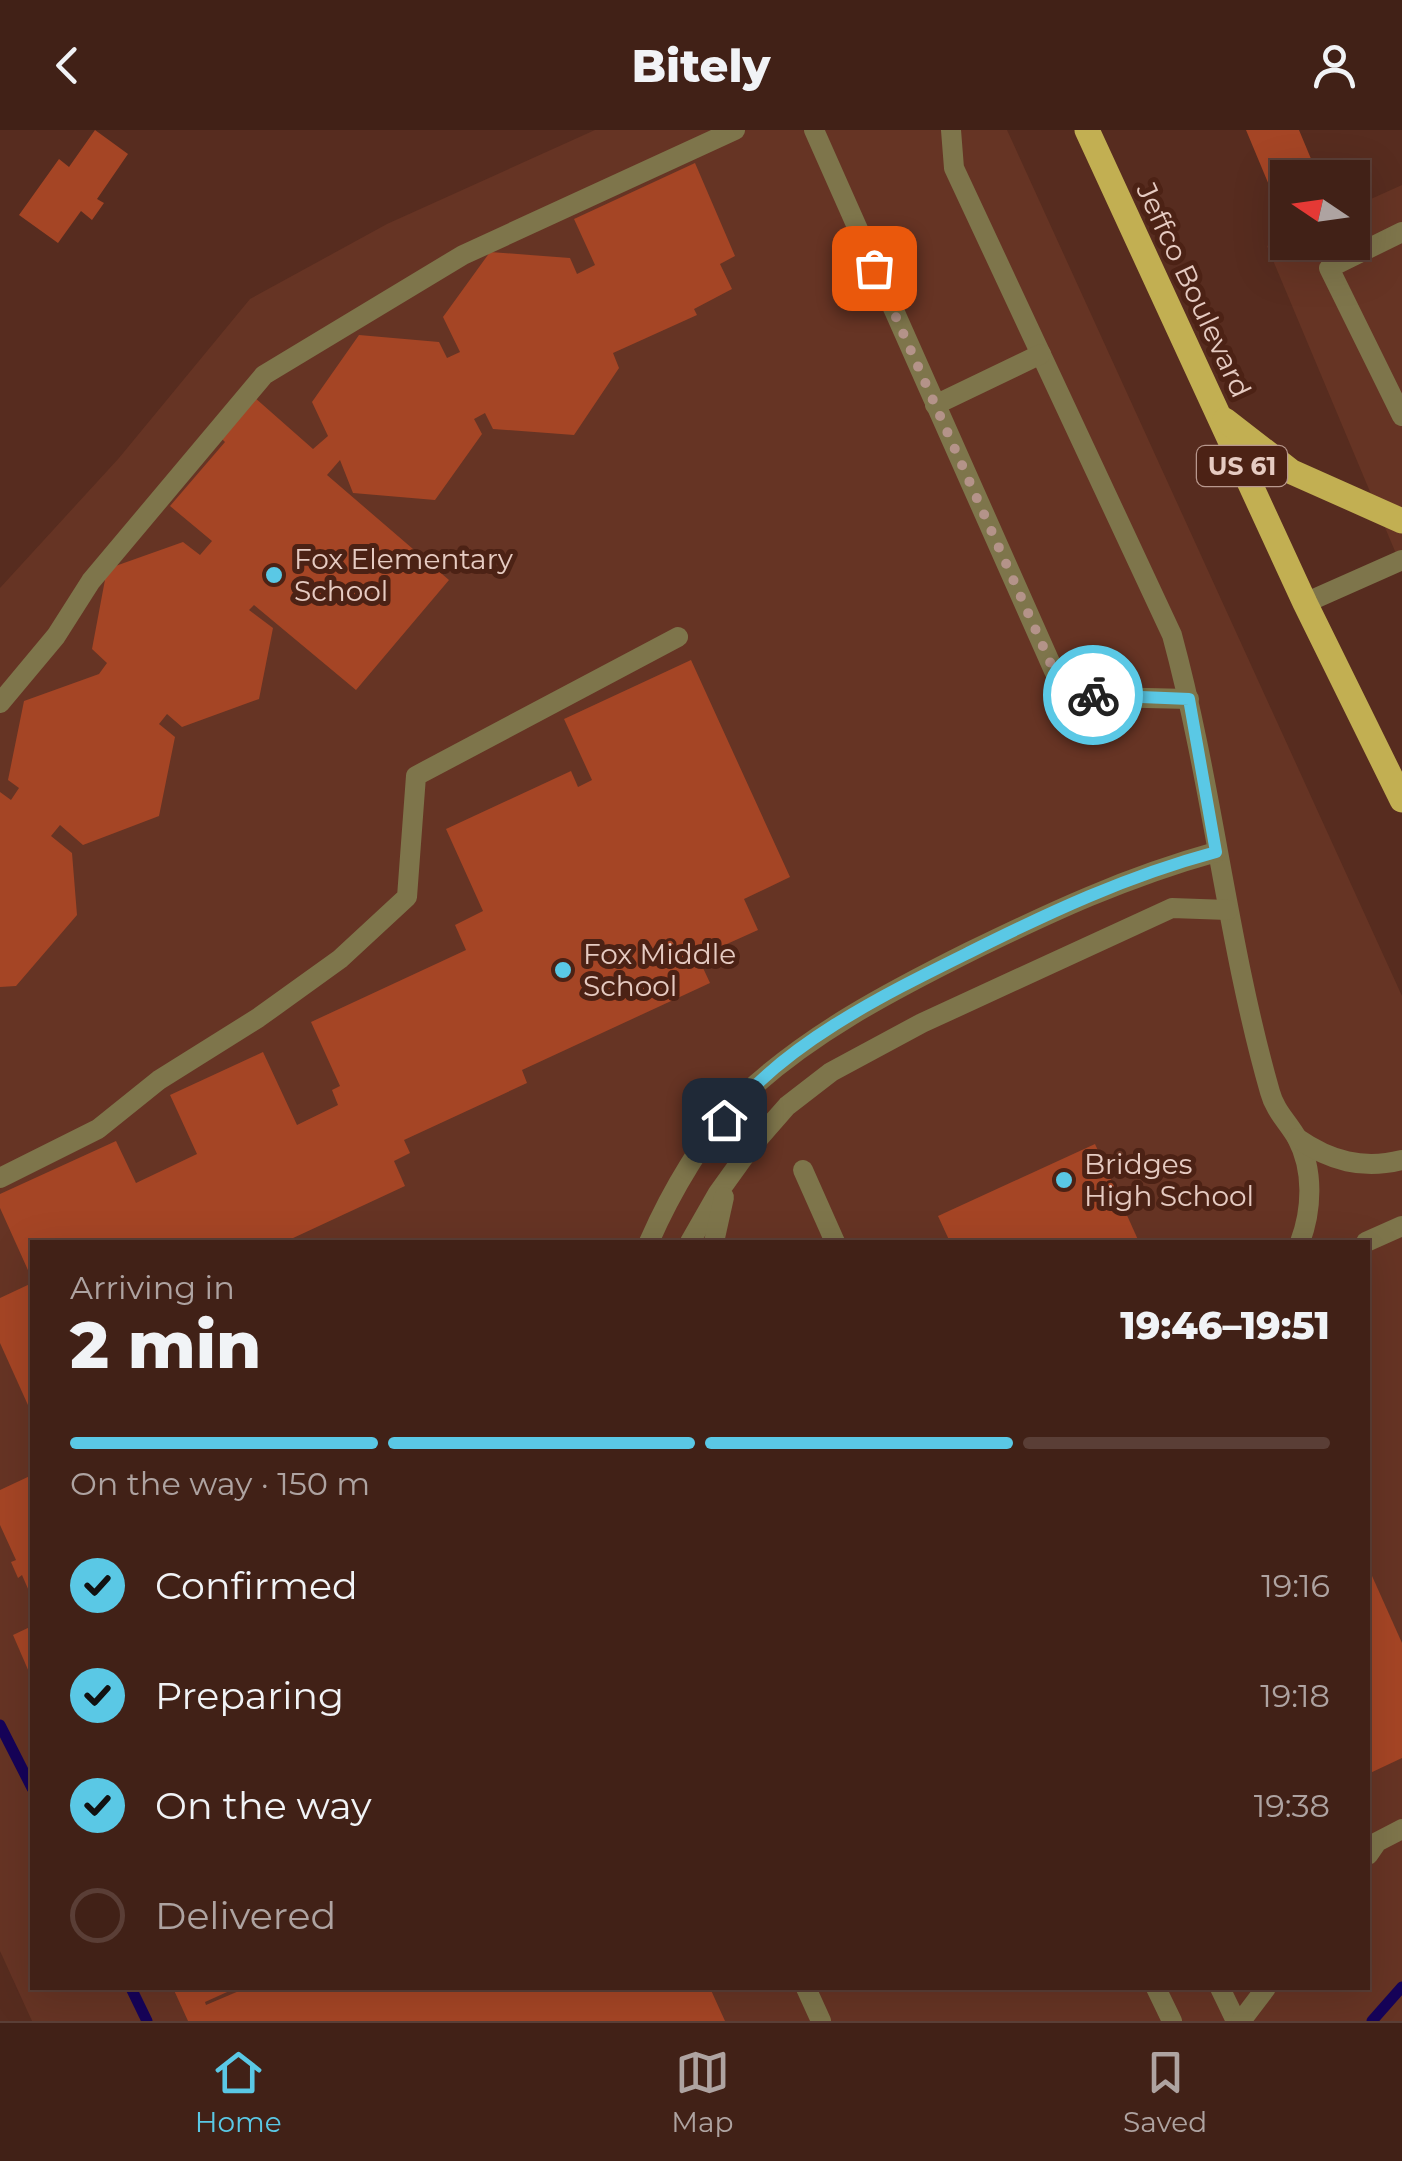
<!DOCTYPE html>
<html lang="en">
<head>
<meta charset="utf-8">
<style>
  body { margin:0; font-family:Montserrat,sans-serif; background:#4c2e24; color:#f1f3f6; height:100vh; display:flex; flex-direction:column; font-size:38px; white-space:nowrap }
  * { box-sizing:border-box; margin:0 }
  p { font-size:32px; color:#aea3a1 }
  .icon { flex:none; width:55px; height:55px; fill:none; stroke:currentColor; stroke-width:2; stroke-linecap:round; stroke-linejoin:round }
  .map { position:relative; flex:1; overflow:hidden }
  .drawer { position:absolute; left:30px; top:1110px; width:1340px; height:750px; display:flex; flex-direction:column; background:#412117; border-radius:0px; box-shadow:0 10px 40px #0002,0 0 0 2px #5a3e36 }
  .drawer>* { flex:none }
  .needle { width:65px; rotate:283deg }
  .tools { position:absolute; left:1270px; top:30px; display:grid; gap:20px }
  .tools a { display:grid; place-items:center; width:100px; height:100px; border-radius:0px; background:#412117; box-shadow:0 10px 40px #0002,0 0 0 2px #5a3e36; font-size:50px }
  .pin { position:absolute; display:grid; place-items:center; width:85px; height:85px; color:#fff; margin:-42px; border-radius:20px; box-shadow:0 5px 15px #0006 }
  .courier { position:absolute; display:grid; place-items:center; width:100px; height:100px; margin:-50px; border:8px solid #5ac8e5; border-radius:50%; background:#fff; color:#222; box-shadow:0 2px 12px #0007 }
  .head em { font-style:normal; font-weight:800 }
  .head div { display:flex; flex-direction:column-reverse }
  .head { display:flex; align-items:center; justify-content:space-between; height:170px; padding:0 40px }
  h1 { font-size:65px; font-weight:800; line-height:75px }
  .bar { display:grid; grid-template-columns:repeat(4,1fr); gap:15px 10px; align-content:center; height:120px; padding:0 40px }
  .bar i { height:12px; border-radius:8px; background:#5a3e36 }
  .bar .active { background:#5ac8e5 }
  .bar p { grid-column:span 4 }
  ol { padding:0 40px; list-style:none }
  li { display:flex; align-items:center; gap:30px; height:110px }
  li p { margin-inline-start:auto }
  li .icon { padding:10px; border-radius:50%; background:#5ac8e5; color:#111; stroke-width:4 }
  li:last-child { color:#aea3a1 }
  li i { width:55px; height:55px; border:5px solid #5a3e36; border-radius:50% }
  header { display:flex; justify-content:space-between; align-items:center; height:130px; padding:0 40px; background:#412117; font-size:45px; font-weight:800 }
  .menu { display:flex; justify-content:space-around; align-items:center; height:140px; border-top:2px solid #5a3e36; background:#412117; font-size:28px; color:#aea3a1 }
  .menu a { display:grid; justify-items:center; gap:5px }
  .menu .active { color:#5ac8e5 }
  .map>svg:first-child { display:block }
  .built { fill:#663424; fill-rule:evenodd }
  .lines { fill:none; stroke-linecap:round; stroke-linejoin:round }
  .stream { stroke:#160359; stroke-width:11 }
  .building { fill:#a54525 }
  .service { stroke:#7e754b; stroke-width:20 }
  .primary { stroke:#c2af52; stroke-width:25 }
  .done { stroke:#b49389; stroke-width:10; stroke-dasharray:0 18 }
  .route { stroke:#5ac8e5; stroke-width:12 }
  .poi-dot { fill:#5ac8e5; stroke:#4c2215; stroke-width:4 }
  .labels { text-anchor:middle; stroke-width:10; stroke-linejoin:round; paint-order:stroke }
  .shield { fill:#4c2215; stroke:#b8988e; stroke-width:2.5 }
  .shield-label { font-size:25px; font-weight:bold; fill:#e6cbc2 }
  .street-label { font-size:28px; fill:#e6cbc2; stroke:#4c2215 }
  .poi-label { font-size:28px; fill:#e6cbc2; stroke:#4c2215; text-anchor:start }
</style>
</head>
<body>
<header><svg class="icon" aria-label="back" viewBox="0 0 24 24"><path d="M15 5l-7 7 7 7"/></svg>Bitely<svg class="icon" aria-label="person" viewBox="0 0 24 24"><circle cx="12" cy="8" r="4"/><path d="M4 21q1-7 8-7t8 7"/></svg></header>
<div class="map">
<svg width="1402" height="1891" viewBox="0 0 1402 1891">
  <rect width="100%" height="100%" fill="#572c1f"/>
  <!-- built -->
  <g class="built">
    <path d="M595,0H1007L1402,866V1891H32L0,1821V458L119,328L250,169L387,94ZM32,1112H1368V1858H32Z"/>
    <polygon points="1402,55 1402,438 1267,116 1287,107 1288,112 1352,112 1353,77"/>
  </g>
  <g class="lines">
    <!-- stream -->
    <g class="stream">
      <polyline points="0,1595 32,1658"/>
      <polyline points="131,1858 147,1891"/>
      <polyline points="1372,1891 1402,1857"/>
    </g>
  </g>
  <!-- building -->
  <g class="building">
    <polygon points="95,0 128,24 97,69 104,73 92,90 81,81 58,113 19,85 59,29 69,37"/>
    <polygon points="1246,0 1299,0 1319,48 1288,48 1288,61 1274,67"/>
    <polygon points="695,33 735,126 720,134 732,159 694,179 697,185 613,223 619,238 574,305 493,299 485,283 474,289 482,304 435,370 353,363 340,330 327,345 449,450 356,560 254,475 249,480 273,498 259,569 182,597 167,584 159,594 175,607 159,686 83,715 60,695 51,706 72,723 77,785 16,856 0,857 0,662 11,670 19,658 8,650 24,571 99,544 107,533 92,519 107,439 183,412 200,425 212,411 170,376 225,312 219,306 253,266 313,319 328,306 312,272 359,205 439,212 447,228 460,222 443,187 490,122 570,128 577,144 595,135 574,89"/>
    <polygon points="691,530 790,747 744,769 758,800 698,827 710,853 522,940 527,953 404,1010 410,1023 394,1031 405,1056 291,1109 293,1112 32,1112 32,1149 0,1078 0,1064 116,1011 136,1053 197,1024 170,965 263,922 297,995 338,975 332,960 340,956 311,892 466,820 455,795 483,781 446,699 571,641 578,657 592,650 564,589"/>
    <polygon points="1095,1014 1139,1112 950,1112 938,1086"/>
    <polygon points="32,1153 32,1284 0,1213 0,1168"/>
    <polygon points="32,1345 32,1468 22,1445 18,1448 11,1432 16,1430 0,1395 0,1360"/>
    <polygon points="1368,1437 1402,1513 1402,1628 1368,1644"/>
    <polygon points="32,1496 32,1549 13,1505"/>
    <polygon points="173,1858 236,1858 205,1872 206,1875 246,1858 710,1858 725,1891 188,1891"/>
  </g>
  <g class="lines">
    <!-- service -->
    <g class="service">
      <polyline points="814,0 1054,541 1075,561 1104,567 1189,569"/>
      <path d="M951,0L954,38L1172,505C1213,656 1227,812 1270,962C1275,981 1288,992 1297,1008C1314,1040 1312,1080 1300,1112"/>
      <polyline points="1402,102 1329,138 1402,286"/>
      <polyline points="935,275 1041,224"/>
      <polyline points="1305,473 1402,430"/>
      <polyline points="0,573 56,506 91,451 264,245 463,125 735,0"/>
      <path d="M1297,1008C1330,1031 1363,1040 1402,1030"/>
      <polyline points="803,1040 835,1112"/>
      <polyline points="0,1048 98,999 159,950 258,888 340,829 407,767 416,646 678,507"/>
      <path d="M649,1112C670,1064 705,1002 744,965C809,904 889,862 969,822C1051,782 1126,747 1216,722"/>
      <polyline points="690,1112 718,1063 751,1017 787,976 831,942 922,893 1172,778 1228,780"/>
      <polyline points="714,1112 724,1067"/>
      <polyline points="1366,1112 1402,1096"/>
      <polyline points="1368,1725 1377,1712 1402,1699"/>
      <polyline points="806,1858 821,1891"/>
      <polyline points="1156,1858 1172,1891"/>
      <polyline points="1220,1858 1236,1891"/>
      <polyline points="1241,1891 1266,1858"/>
    </g>
    <!-- primary -->
    <g class="primary">
      <polyline points="1087,0 1305,473 1402,670"/>
      <polyline points="1225,290 1292,342 1402,391"/>
    </g>
  </g>
  <g class="lines">
    <!-- done -->
    <polyline class="done" points="874,138 1054,541 1075,561 1093,565"/>
    <!-- route -->
    <path class="route" d="M724,990C783,914 883,865 968,823C1050,782 1127,746 1216,722L1189,569L1093,565"/>
  </g>
  <!-- markers -->
  <g class="poi-dot">
    <circle cx="274" cy="445" r="10"/>
    <circle cx="563" cy="840" r="10"/>
    <circle cx="1064" cy="1050" r="10"/>
  </g>
  <g class="labels">
    <!-- shield labels -->
    <rect class="shield" x="1197" y="316" width="90" height="40" rx="8"/>
    <g class="shield-label">
      <text x="1242" y="345">US 61</text>
    </g>
    <!-- street labels -->
    <g class="street-label">
      <text transform="translate(1194 160) rotate(65)" y="10">Jeffco Boulevard</text>
    </g>
    <!-- poi labels -->
    <g class="poi-label">
      <text x="294" y="439">Fox Elementary<tspan x="294" dy="32">School</tspan></text>
      <text x="583" y="834">Fox Middle<tspan x="583" dy="32">School</tspan></text>
      <text x="1084" y="1044">Bridges<tspan x="1084" dy="32">High School</tspan></text>
    </g>
  </g>
</svg>
<div class="tools">
<a><svg class="needle" viewBox="-14 -14 28 28"><path d="M0-13l5 13h-10z" fill="#e53935"/><path d="M0 13l5-13h-10z" fill="#aea3a1"/></svg></a>
</div>
<div class="pin" style="left:874px;top:138px;background:#ea580c"><svg class="icon" aria-label="bag" viewBox="0 0 24 24"><path d="M5 8h14l-1 12H6zM9 8a3 3 0 0 1 6 0"/></svg></div>
<div class="pin" style="left:724px;top:990px;background:#1f2937"><svg class="icon" aria-label="home" viewBox="0 0 24 24"><path d="M3 11l9-7 9 7M6 9v11h12V9"/></svg></div>
<div class="courier" style="left:1093px;top:565px"><svg class="icon" aria-label="bike" viewBox="0 0 24 24"><circle cx="6" cy="16" r="4"/><circle cx="18" cy="16" r="4"/><path d="M6 16l4-8h5l3 8M10 8l3 8H6M13 5h3"/></svg></div>
<section class="drawer">
<div class="head"><div><h1>2 min</h1><p>Arriving in</p></div><em>19:46–19:51</em></div>
<div class="bar"><i class="active"></i><i class="active"></i><i class="active"></i><i></i><p>On the way · 150 m</p></div>
<ol>
<li><svg class="icon" aria-label="check" viewBox="0 0 24 24"><path d="M5 12l5 5 9-10"/></svg>Confirmed<p>19:16</p></li>
<li><svg class="icon" aria-label="check" viewBox="0 0 24 24"><path d="M5 12l5 5 9-10"/></svg>Preparing<p>19:18</p></li>
<li><svg class="icon" aria-label="check" viewBox="0 0 24 24"><path d="M5 12l5 5 9-10"/></svg>On the way<p>19:38</p></li>
<li><i></i>Delivered</li>
</ol>
</section>
</div>
<nav class="menu">
<a class="active"><svg class="icon" aria-label="home" viewBox="0 0 24 24"><path d="M3 11l9-7 9 7M6 9v11h12V9"/></svg>Home</a>
<a><svg class="icon" aria-label="map" viewBox="0 0 24 24"><path d="M3 6l6-2 6 2 6-2v14l-6 2-6-2-6 2zM9 4v14M15 6v14"/></svg>Map</a>
<a><svg class="icon" aria-label="saved" viewBox="0 0 24 24"><path d="M7 4h10v16l-5-4-5 4z"/></svg>Saved</a>
</nav>
</body>
</html>
